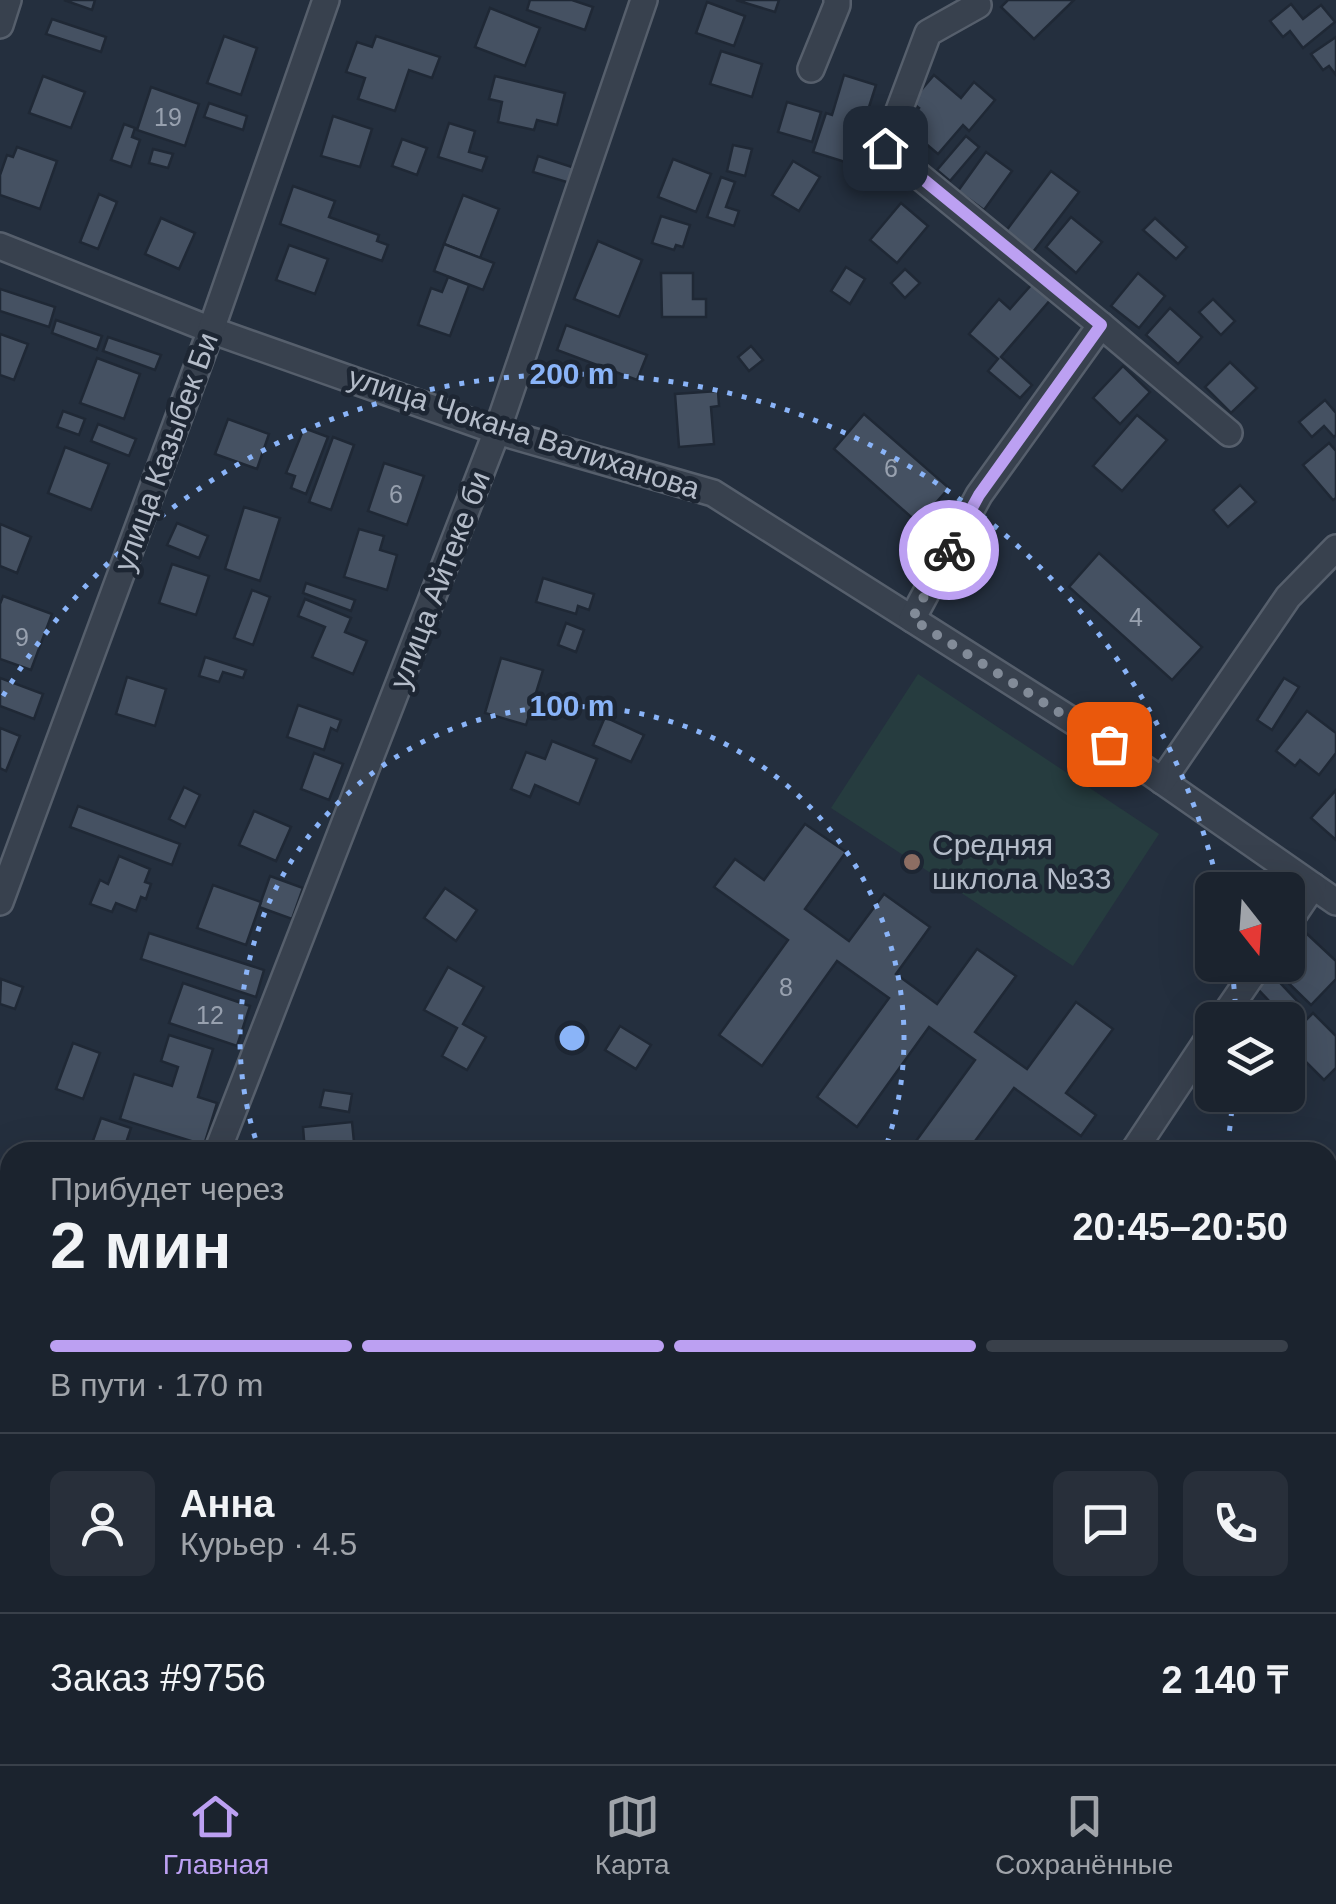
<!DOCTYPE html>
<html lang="ru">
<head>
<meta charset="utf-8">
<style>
  body { margin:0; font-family:Arial,sans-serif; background:#282f3a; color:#f1f3f6; height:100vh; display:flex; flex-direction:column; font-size:38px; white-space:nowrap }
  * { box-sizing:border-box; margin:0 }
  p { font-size:32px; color:#a0a4aa }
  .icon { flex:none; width:55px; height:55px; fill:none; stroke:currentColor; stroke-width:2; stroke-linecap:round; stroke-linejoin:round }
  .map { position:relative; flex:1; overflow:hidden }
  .panel { position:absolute; left:0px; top:1142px; width:1338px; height:622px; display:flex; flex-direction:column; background:#1b232e; border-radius:30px 30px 0 0; box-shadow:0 10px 40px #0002,0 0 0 2px #39404a }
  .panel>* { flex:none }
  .needle { width:65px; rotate:163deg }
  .fabs { position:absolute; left:1195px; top:872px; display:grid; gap:20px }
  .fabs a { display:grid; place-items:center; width:110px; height:110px; border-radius:15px; background:#1b232e; box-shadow:0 10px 40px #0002,0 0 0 2px #39404a; font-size:50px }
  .pin { position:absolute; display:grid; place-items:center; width:85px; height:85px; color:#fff; margin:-42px; border-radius:20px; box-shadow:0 5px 15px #0006 }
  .courier { position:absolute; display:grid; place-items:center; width:100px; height:100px; margin:-50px; border:8px solid #bca0f2; border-radius:50%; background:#fff; color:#222; box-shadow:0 2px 12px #0007 }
  .head em { font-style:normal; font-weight:800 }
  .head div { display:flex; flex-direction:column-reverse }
  .head { display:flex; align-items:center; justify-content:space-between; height:170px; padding:0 50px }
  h1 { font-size:65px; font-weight:800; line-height:75px }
  .bar { display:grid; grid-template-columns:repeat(4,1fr); gap:15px 10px; align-content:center; height:120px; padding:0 50px }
  .bar i { height:12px; border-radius:8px; background:#39404a }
  .bar .active { background:#bca0f2 }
  .bar p { grid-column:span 4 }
  .line { display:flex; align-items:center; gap:25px; padding:0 50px; border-top:2px solid #39404a }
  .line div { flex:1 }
  .round { display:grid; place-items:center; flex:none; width:105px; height:105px; border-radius:15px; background:#282f3a }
  .tabs { display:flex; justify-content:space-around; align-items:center; height:140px; border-top:2px solid #39404a; background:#1b232e; font-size:28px; color:#a0a4aa }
  .tabs a { display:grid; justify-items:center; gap:5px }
  .tabs .active { color:#bca0f2 }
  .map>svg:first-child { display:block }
  .green { fill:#263c3f }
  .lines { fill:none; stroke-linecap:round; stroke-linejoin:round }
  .stream { stroke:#394c67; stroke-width:6 }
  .building { fill:#455162; stroke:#1f2835; stroke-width:2.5 }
  .minor-casing { stroke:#565f6c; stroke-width:30 }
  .primary-casing { stroke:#414a57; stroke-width:45 }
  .minor { stroke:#38414e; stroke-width:25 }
  .primary { stroke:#56606e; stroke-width:40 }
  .done { stroke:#828b98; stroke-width:10; stroke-dasharray:0 18 }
  .route { stroke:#bca0f2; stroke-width:12 }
  .ring { fill:none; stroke:#8ab4f8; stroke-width:5; stroke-dasharray:5 10 }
  .education-dot { fill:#8d6e63; stroke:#1d2633; stroke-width:4 }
  .labels { text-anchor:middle; stroke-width:9; stroke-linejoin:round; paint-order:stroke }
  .number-label { font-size:25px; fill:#98a1af }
  .street-label { font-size:30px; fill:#b4bcc9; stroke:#1d2633 }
  .poi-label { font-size:30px; fill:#b4bcc9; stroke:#1d2633; text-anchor:start }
  .centre { fill:#8ab4f8; stroke:#1d2633; stroke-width:5 }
  .ring-label { font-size:30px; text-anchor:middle; font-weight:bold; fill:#8ab4f8; stroke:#1d2633; stroke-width:9; stroke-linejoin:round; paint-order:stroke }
</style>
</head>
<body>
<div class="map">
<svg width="1336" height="1764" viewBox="0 0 1336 1764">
  <rect width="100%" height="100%" fill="#242f3e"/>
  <!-- green -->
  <polygon class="green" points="918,674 1159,834 1073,966 831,808"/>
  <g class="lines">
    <!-- stream -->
    <g class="stream">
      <polyline points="0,1491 10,1507"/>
      <polyline points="127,1755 127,1764"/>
    </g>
  </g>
  <!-- building -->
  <g class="building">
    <polygon points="64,0 95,0 92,10"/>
    <polygon points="530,0 572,0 593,7 585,30 527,10"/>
    <polygon points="736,0 779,0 775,12"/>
    <polygon points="1008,0 1074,0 1034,39 1001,7"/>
    <polygon points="707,2 745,16 734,46 696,33"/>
    <polygon points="1291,4 1303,19 1321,5 1335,22 1303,48 1290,31 1283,37 1270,21"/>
    <polygon points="490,8 540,28 525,66 475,47"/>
    <polygon points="52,19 106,37 101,52 46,34"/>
    <polygon points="224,36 257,48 241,95 207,83"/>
    <polygon points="376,36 440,57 432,78 409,70 395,111 358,99 365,78 346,72 357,42 372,47"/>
    <polygon points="1336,37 1336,75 1329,66 1323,70 1311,54"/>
    <polygon points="721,51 762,64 752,97 710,84"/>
    <polygon points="844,75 876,85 863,126 870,129 858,166 813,152 826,113 832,115"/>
    <polygon points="934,75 961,98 974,82 995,100 969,131 963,125 938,154 905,126 919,108 911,102"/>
    <polygon points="43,76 85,92 71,128 29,113"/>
    <polygon points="495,76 565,93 557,125 537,120 534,130 498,122 502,102 489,99"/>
    <polygon points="151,87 199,104 185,146 137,130"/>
    <polygon points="787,102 821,112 812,142 778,132"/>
    <polygon points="209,103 247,116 243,130 204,117"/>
    <polygon points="333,116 372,129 360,167 321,156"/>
    <polygon points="449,123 475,131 469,152 487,157 482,171 438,157"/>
    <polygon points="124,124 135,128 132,137 140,140 131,167 111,160"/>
    <polygon points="966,136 979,147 950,181 937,170"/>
    <polygon points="402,139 427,148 417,175 392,166"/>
    <polygon points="733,145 752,149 745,176 727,171"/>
    <polygon points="17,147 57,161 40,209 0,195 0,175 7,155 13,157"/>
    <polygon points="153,149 173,154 168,168 149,163"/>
    <polygon points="986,152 1012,171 984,210 958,191"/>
    <polygon points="538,156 575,168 570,183 533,172"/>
    <polygon points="673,159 711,174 696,212 658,197"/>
    <polygon points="793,161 820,177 799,211 772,195"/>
    <polygon points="1051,171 1079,192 1033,252 1006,231"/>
    <polygon points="721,177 735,182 726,207 739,211 734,226 707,217"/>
    <polygon points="293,186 335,201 329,217 379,235 377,241 388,245 382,261 280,224"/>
    <polygon points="99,194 117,202 98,249 80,242"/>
    <polygon points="463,195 499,209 480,258 444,244"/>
    <polygon points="901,203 928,226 897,263 870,240"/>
    <polygon points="661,216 690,225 683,247 676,245 674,250 652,243"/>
    <polygon points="1071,217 1102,242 1076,273 1046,247"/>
    <polygon points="161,218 195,233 179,269 145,254"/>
    <polygon points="1155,218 1187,247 1176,259 1143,230"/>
    <polygon points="598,241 642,260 619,317 574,299"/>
    <polygon points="444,244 494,263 483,290 434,271"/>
    <polygon points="289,245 328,259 315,294 276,280"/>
    <polygon points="846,267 865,279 850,304 831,291"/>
    <polygon points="905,269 920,283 905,298 891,283"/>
    <polygon points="661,273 693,273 693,299 706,299 706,317 662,317"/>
    <polygon points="1138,273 1165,296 1139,328 1111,306"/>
    <polygon points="448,277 469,285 450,336 418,325 431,288 442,292"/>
    <polygon points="1033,283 1051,299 1001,357 1032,385 1020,398 988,371 998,359 969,334 999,299 1010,309"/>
    <polygon points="0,289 55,307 49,327 0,311"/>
    <polygon points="1213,299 1235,321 1221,335 1199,312"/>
    <polygon points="1170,308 1202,337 1178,364 1146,335"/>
    <polygon points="56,320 102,336 97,350 52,333"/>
    <polygon points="566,325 647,355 637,380 557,350"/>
    <polygon points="0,334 28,344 14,380 0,375"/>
    <polygon points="108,337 161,355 155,370 103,351"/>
    <polygon points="751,346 763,360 749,371 738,357"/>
    <polygon points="97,358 140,374 124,419 80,403"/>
    <polygon points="1230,362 1257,388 1231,413 1205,387"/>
    <polygon points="1123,366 1150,392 1120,424 1093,398"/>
    <polygon points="718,391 719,406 711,407 714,444 679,447 675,394"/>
    <polygon points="1325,400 1336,413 1336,435 1334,437 1324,426 1312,437 1299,422"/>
    <polygon points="63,411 85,419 79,435 57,427"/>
    <polygon points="864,414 949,488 918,523 834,449"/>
    <polygon points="1137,415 1167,440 1122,491 1093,466"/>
    <polygon points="228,419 269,434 257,469 215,454"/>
    <polygon points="98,424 136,439 129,456 91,441"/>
    <polygon points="304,428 328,437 306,494 291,488 295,476 286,473"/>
    <polygon points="333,437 354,445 331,510 309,502"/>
    <polygon points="1329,443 1336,451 1336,498 1333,500 1303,465"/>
    <polygon points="65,447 109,464 91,510 48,493"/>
    <polygon points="384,463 424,476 407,525 368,511"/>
    <polygon points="1240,485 1256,502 1228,527 1213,510"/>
    <polygon points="244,507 280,518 260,581 225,569"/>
    <polygon points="177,523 208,536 199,558 167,545"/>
    <polygon points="0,524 31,537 17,573 0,566"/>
    <polygon points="359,529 384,536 380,550 397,555 387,590 344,577"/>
    <polygon points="1099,553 1202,647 1172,680 1069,587"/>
    <polygon points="172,564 209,576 196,615 159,603"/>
    <polygon points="543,578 594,594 589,610 578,606 576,614 536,602"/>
    <polygon points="306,583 355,600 351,611 303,593"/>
    <polygon points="252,590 270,597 253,645 234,638"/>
    <polygon points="3,596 52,614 31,670 0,659 0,604"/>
    <polygon points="305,599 351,618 345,632 367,641 353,674 312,657 325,627 298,616"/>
    <polygon points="566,623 584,630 576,652 558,645"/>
    <polygon points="205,657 246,670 243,678 223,672 219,682 199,676"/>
    <polygon points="501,658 543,670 526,725 485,713"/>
    <polygon points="127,677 166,689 155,726 116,714"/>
    <polygon points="0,678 43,694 34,719 0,706"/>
    <polygon points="1284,678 1299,687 1272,730 1257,720"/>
    <polygon points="298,705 341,720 337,731 331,728 324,750 287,737"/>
    <polygon points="1307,711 1336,733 1336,753 1319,775 1300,760 1295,766 1276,751"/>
    <polygon points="605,717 644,735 631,762 593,745"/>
    <polygon points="0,728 20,736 6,771 0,768"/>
    <polygon points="552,741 597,759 579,804 535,785 530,797 511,789 526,752 545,759"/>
    <polygon points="314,753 343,764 329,800 301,789"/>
    <polygon points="184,787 200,795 185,827 169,819"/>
    <polygon points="1336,790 1336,840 1311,818"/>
    <polygon points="78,806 180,844 172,865 70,827"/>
    <polygon points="254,811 291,827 276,861 239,845"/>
    <polygon points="805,824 846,852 805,909 849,941 884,894 930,927 896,974 937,1004 977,949 1016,976 975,1032 1027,1069 1076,1002 1113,1029 1066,1093 1096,1115 1081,1136 1014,1088 967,1152 908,1152 975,1060 929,1027 857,1127 817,1097 889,998 837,961 762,1066 719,1035 788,940 714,887 735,859 764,880"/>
    <polygon points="119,856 150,869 145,882 151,884 146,899 141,897 136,911 116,903 112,912 90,904 100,880 108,884"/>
    <polygon points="270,876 303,888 292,919 259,907"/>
    <polygon points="213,885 261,902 246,945 197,928"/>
    <polygon points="445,888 477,910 456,941 424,918"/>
    <polygon points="1305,932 1336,961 1336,979 1311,1005 1272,967 1274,965 1288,965 1288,951"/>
    <polygon points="149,933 264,970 256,997 141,959"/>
    <polygon points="448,967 484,987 463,1024 486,1037 467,1070 442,1056 457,1028 424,1010"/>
    <polygon points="1269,971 1299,1003 1281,1020 1275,1020 1264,1009 1271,1003 1254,985"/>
    <polygon points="1,979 23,987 15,1009 0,1004"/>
    <polygon points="183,983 250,1006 237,1046 169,1023"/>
    <polygon points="1313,1013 1336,1036 1336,1068 1324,1080 1288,1044 1288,1038"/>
    <polygon points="620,1026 651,1045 636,1069 605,1050"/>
    <polygon points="169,1035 213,1049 198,1097 217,1103 204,1145 120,1119 134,1074 172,1086 178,1067 161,1061"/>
    <polygon points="73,1043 100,1053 83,1099 56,1089"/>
    <polygon points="324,1090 352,1094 349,1112 320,1107"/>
    <polygon points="101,1118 131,1128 123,1152 89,1152"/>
    <polygon points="352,1122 355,1152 305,1152 303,1127"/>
    <polygon points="1336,1188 1336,1220 1328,1214 1328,1199"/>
    <polygon points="1328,1251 1336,1259 1336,1303 1330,1298 1328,1300"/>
    <polygon points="1328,1644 1336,1650 1336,1713 1328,1725"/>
    <polygon points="1328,1747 1334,1752 1325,1764 1300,1764 1307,1755 1328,1755"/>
    <polygon points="410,1755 437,1755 445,1764 399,1764"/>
    <polygon points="534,1755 578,1755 580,1757 574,1764 531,1764 528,1761"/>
    <polygon points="887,1755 908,1755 917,1764 877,1764"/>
    <polygon points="929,1755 955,1755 944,1764 936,1764"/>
    <polygon points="1263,1755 1290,1755 1284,1764 1275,1764"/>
  </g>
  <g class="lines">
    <!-- minor casing -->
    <g class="minor-casing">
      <g id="minor">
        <polyline points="978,5 928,33 885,148 1101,325"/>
        <polyline points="0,25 8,0"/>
        <polyline points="811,69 837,5 837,0"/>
        <polyline points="0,246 211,330 497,431 713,493 1109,744 1336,902"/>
        <polyline points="912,619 979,495 1101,325 1229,433"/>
        <polyline points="1162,781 1288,597 1336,548"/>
        <polyline points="0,902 211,330 326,0"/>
        <polyline points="1288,923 1313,886"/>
        <polyline points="1221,1020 1259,965"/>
        <polyline points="217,1152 497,431 644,0"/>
        <polyline points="1133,1152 1212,1033"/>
        <polyline points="476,1764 486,1755"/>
      </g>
    </g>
    <!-- primary casing -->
    <g class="primary-casing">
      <g id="primary">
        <polyline points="1328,1446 1336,1433"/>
        <polyline points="1111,1764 1118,1755"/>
      </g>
    </g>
    <!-- minor -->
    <use href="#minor" class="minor"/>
    <!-- primary -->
    <use href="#primary" class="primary"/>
  </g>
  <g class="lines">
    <!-- done -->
    <polyline class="done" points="949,550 912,619 1109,744"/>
    <!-- route -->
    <polyline class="route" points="885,148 1101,325 979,495 949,550"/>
  </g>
  <!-- distance rings -->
  <g class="ring">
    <path d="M260 1152A332 332 0 1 1 884 1152"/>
    <path d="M1233 1096A664 664 0 0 1 1227 1148M3 696A664 664 0 0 1 1219 889M1232 969A664 664 0 0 1 1236 1015"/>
  </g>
  <!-- markers -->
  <circle class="education-dot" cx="912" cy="862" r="10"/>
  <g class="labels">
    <!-- number labels -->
    <g class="number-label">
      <text x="168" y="126">19</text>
      <text x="891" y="477">6</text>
      <text x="396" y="503">6</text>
      <text x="1136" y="626">4</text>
      <text x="22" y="646">9</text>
      <text x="786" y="996">8</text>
      <text x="210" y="1024">12</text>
    </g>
    <!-- street labels -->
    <g class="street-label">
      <text transform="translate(524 433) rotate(18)" y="10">улица Чокана Валиханова</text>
      <text transform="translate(166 452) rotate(-70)" y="10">улица Казыбек Би</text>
      <text transform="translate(440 580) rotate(-69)" y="10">улица Айтеке би</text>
    </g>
    <!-- poi labels -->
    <g class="poi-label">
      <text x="932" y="855">Средняя<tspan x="932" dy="34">шклола №33</tspan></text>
    </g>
  </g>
  <circle cx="572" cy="1038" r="15" class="centre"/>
  <g class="ring-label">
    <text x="572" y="384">200 m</text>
    <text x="572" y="716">100 m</text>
  </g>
</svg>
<div class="fabs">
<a><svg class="needle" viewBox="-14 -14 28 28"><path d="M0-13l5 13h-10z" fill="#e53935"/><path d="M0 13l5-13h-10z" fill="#a0a4aa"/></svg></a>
<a><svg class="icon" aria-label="layers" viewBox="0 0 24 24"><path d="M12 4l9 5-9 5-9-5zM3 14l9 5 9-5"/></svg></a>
</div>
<div class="pin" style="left:1109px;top:744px;background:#ea580c"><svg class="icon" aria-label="bag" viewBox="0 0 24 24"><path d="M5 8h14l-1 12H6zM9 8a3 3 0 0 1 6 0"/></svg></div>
<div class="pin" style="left:885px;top:148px;background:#1f2937"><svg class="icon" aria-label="home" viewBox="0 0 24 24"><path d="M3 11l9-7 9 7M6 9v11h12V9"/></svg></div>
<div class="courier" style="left:949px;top:550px"><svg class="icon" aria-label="bike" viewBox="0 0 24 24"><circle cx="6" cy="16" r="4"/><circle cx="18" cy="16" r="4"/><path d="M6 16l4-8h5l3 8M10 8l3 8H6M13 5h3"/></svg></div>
<section class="panel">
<div class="head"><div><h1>2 мин</h1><p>Прибудет через</p></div><em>20:45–20:50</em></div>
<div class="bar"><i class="active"></i><i class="active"></i><i class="active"></i><i></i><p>В пути · 170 m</p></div>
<div class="line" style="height:180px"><a class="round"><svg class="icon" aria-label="person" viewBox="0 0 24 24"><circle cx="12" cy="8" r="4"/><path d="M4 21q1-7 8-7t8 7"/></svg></a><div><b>Анна</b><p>Курьер · 4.5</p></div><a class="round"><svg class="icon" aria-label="chat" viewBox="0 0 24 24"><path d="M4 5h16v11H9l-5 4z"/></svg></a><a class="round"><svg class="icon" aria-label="phone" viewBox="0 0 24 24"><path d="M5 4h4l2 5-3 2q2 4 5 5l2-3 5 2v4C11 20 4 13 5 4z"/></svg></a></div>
<div class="line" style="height:130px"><div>Заказ #9756</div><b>2 140 ₸</b></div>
</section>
</div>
<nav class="tabs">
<a class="active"><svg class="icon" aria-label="home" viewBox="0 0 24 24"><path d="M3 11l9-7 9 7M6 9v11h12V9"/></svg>Главная</a>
<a><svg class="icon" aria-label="map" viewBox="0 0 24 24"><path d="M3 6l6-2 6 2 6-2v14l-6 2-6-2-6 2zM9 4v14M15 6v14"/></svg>Карта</a>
<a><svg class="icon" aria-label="saved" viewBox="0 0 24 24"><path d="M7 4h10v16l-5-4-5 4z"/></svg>Сохранённые</a>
</nav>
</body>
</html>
